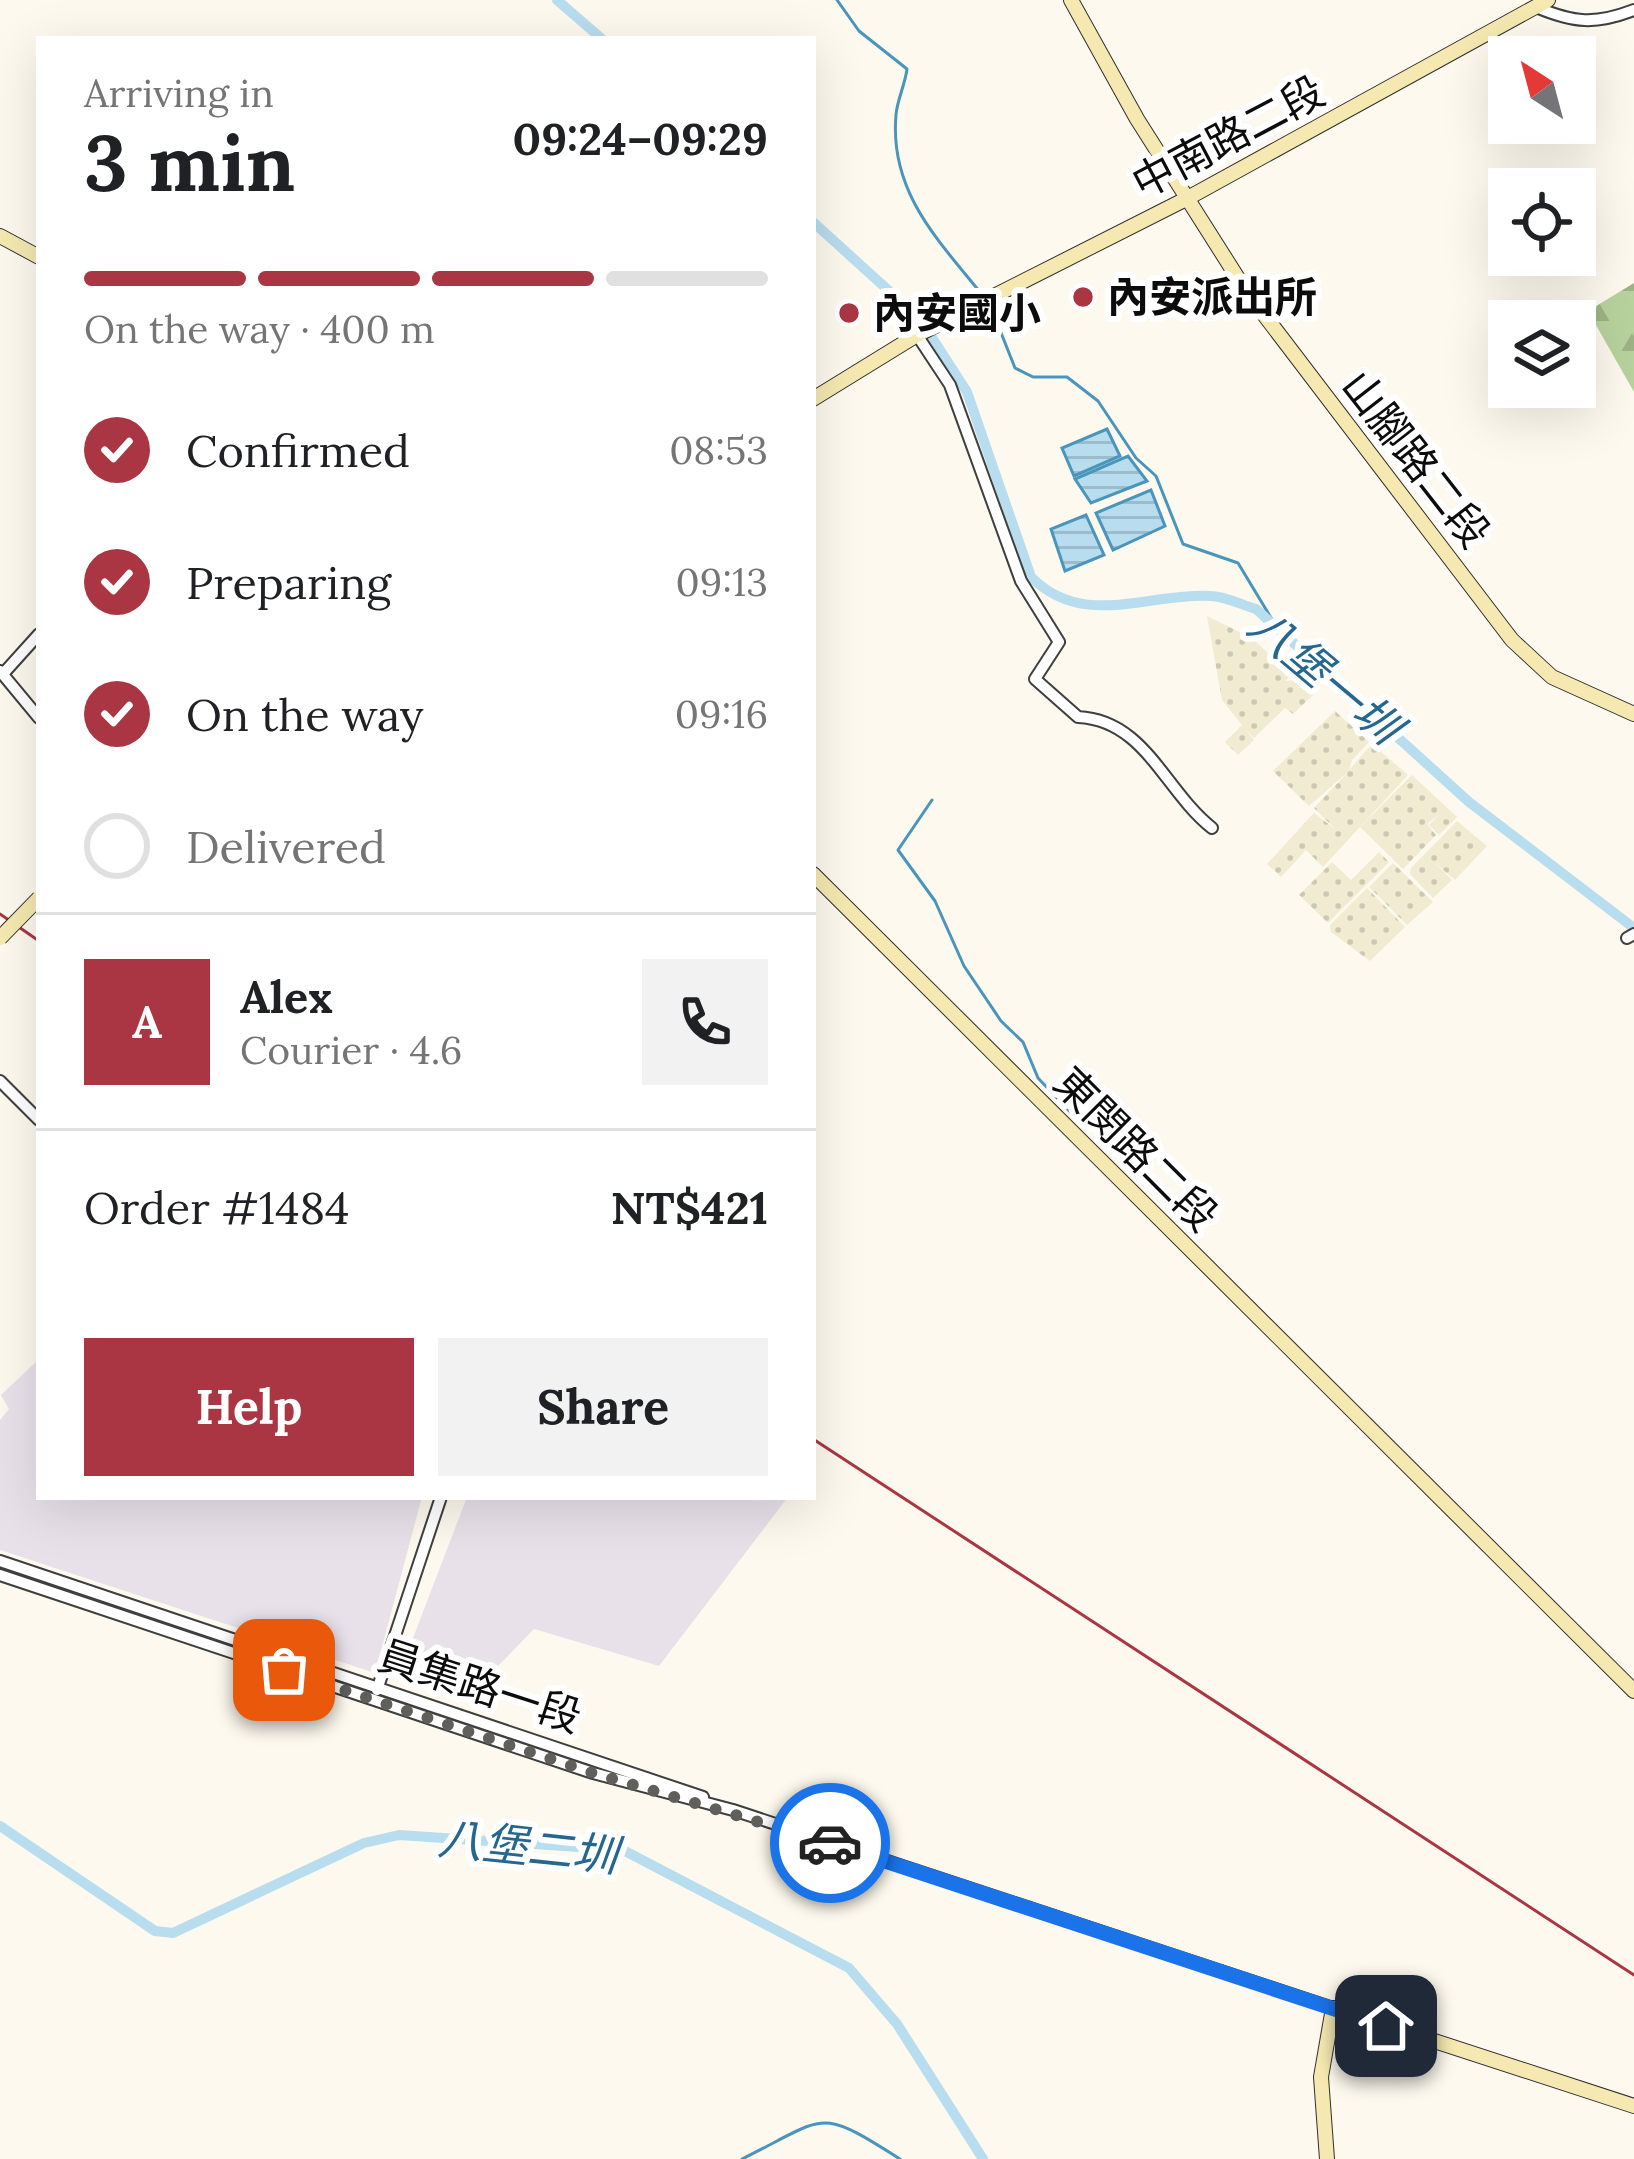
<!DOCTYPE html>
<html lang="en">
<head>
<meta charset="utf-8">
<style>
  body { margin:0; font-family:Lora,"Noto Sans TC",serif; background:#f2f2f2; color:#202124; height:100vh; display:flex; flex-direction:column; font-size:45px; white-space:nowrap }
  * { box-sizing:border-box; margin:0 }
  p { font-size:39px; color:#757577 }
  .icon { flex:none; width:66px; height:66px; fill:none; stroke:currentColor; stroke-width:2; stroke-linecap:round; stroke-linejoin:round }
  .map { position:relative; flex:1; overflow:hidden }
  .panel { position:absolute; left:36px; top:36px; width:780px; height:1464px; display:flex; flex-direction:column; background:#fff; border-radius:0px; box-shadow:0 12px 48px #0002 }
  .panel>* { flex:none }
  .needle { width:78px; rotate:324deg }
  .fabs { position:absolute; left:1488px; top:36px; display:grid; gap:24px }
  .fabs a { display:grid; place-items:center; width:108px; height:108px; border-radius:0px; background:#fff; box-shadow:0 12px 48px #0002; font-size:60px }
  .pin { position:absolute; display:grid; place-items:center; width:102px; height:102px; color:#fff; margin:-51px; border-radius:24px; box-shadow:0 6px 18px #0006 }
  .courier { position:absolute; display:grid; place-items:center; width:120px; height:120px; margin:-60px; border:9px solid #1a73e8; border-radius:50%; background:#fff; color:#222; box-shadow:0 3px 15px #0007 }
  .headline em { font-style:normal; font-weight:800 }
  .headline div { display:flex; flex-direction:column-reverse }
  .headline { display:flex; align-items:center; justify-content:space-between; height:204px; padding:0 48px }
  h1 { font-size:78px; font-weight:800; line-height:90px }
  .bar { display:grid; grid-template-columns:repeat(4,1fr); gap:18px 12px; align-content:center; height:144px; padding:0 48px }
  .bar i { height:15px; border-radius:9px; background:#e0e0e0 }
  .bar .active { background:#aa3643 }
  .bar p { grid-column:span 4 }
  .line { display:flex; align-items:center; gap:30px; padding:0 48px; border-top:3px solid #e0e0e0 }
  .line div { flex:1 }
  .round { display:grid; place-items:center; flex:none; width:126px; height:126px; border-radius:0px; background:#f2f2f2 }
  ol { padding:0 48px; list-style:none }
  li { display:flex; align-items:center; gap:36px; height:132px }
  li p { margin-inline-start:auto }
  li .icon { padding:12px; border-radius:50%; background:#aa3643; color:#fff; stroke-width:4 }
  li:last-child { color:#757577 }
  li i { width:66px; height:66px; border:6px solid #e0e0e0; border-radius:50% }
  .action { display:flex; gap:24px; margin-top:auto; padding:24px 48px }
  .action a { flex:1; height:138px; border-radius:0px; background:#aa3643; color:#fff; font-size:48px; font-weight:800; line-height:138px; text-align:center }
  .action a+a { background:#f2f2f2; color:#202124 }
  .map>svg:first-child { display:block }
  .industrial { fill:#e8e1ea }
  .farmland { fill:url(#farmland-dots) }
  .forest { fill:url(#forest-firs) }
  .water { fill:url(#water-rules); stroke:#4995bc; stroke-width:3 }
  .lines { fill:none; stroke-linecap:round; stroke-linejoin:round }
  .stream { stroke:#4995bc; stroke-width:3 }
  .canal { stroke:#b8ddee; stroke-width:10 }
  .street-casing { stroke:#3f3f3f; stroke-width:14 }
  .secondary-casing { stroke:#2e2e2e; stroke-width:16 }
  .street { stroke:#fff; stroke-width:10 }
  .secondary { stroke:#f5e9b1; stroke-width:14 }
  .rail { stroke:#aa3643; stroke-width:3 }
  .secondary-bridge-casing { stroke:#2e2e2e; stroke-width:16; stroke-linecap:butt }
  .secondary-bridge { stroke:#f5e9b1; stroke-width:14 }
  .done { stroke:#605f5b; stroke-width:12; stroke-dasharray:0 21.6 }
  .route { stroke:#1a73e8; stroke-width:15 }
  .poi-dot { fill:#aa3643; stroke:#fff; stroke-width:4.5 }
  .labels { text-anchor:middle; stroke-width:12; stroke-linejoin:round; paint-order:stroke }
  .street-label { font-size:42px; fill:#0c0c0c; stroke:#fff }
  .poi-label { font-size:42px; font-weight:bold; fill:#0c0c0c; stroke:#fff; text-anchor:start }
  .water-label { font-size:45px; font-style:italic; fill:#25678e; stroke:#fff }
</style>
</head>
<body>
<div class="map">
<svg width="1634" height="2159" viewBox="0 0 1634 2159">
  <defs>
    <pattern id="farmland-dots" width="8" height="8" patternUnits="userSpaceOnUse" patternTransform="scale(3)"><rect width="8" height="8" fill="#f0ebd1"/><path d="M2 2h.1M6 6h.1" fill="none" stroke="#cdc8b2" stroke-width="1.8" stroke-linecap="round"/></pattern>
    <pattern id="forest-firs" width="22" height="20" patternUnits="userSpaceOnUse" patternTransform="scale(3)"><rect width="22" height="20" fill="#b8d29d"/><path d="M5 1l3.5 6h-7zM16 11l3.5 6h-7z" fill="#9db386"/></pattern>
    <pattern id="water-rules" width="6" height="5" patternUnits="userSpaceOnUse" patternTransform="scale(3)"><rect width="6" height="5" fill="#b8ddee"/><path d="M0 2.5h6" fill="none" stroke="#9dbccb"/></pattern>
  </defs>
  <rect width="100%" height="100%" fill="#fdf9ee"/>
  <!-- industrial -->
  <g class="industrial">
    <polygon points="39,1359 39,1497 422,1497 375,1673 0,1550 0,1420 9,1409 1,1395"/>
    <polygon points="467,1497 788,1497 659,1666 534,1629 468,1697 400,1672"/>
  </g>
  <!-- farmland -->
  <g class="farmland">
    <polygon points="1207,616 1252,638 1291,675 1285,681 1298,680 1314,694 1293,714 1285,708 1254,738 1243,727 1254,740 1238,755 1225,742 1242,725 1222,700"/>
    <polygon points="1335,711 1369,742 1352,760 1349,770 1372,744 1408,775 1323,867 1306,850 1281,877 1267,864 1314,813 1335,829 1314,808 1349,771 1309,806 1273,771"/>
    <polygon points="1412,775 1457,817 1439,835 1429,825 1438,815 1427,824 1436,835 1403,869 1360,827"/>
    <polygon points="1457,821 1487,846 1455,880 1434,862 1452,880 1433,898 1410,874 1411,868"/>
    <polygon points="1379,852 1389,862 1328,923 1299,895 1332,862 1351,880"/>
    <polygon points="1393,863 1433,902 1407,925 1369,887"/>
    <polygon points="1367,888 1405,927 1370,961 1331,932 1330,925"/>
  </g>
  <!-- forest -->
  <polygon class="forest" points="1634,283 1634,392 1588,311"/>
  <!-- water -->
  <g class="water">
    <polygon points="1107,429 1120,456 1074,476 1062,448"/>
    <polygon points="1128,456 1147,481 1091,503 1075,479"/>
    <polygon points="1151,490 1165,526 1113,550 1096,513"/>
    <polygon points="1086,515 1104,555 1065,571 1051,529"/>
  </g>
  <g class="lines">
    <!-- stream -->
    <g class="stream">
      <path d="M837,0L859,31L907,69C905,85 897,100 896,115C889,193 940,242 984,297"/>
      <polyline points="990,305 1015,368 1033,377 1067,377 1098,401 1136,458 1156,476 1183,544 1238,563 1276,626"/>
      <polyline points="932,800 898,850 935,901 964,966 1001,1021 1023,1042 1038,1078 1076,1118"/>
      <path d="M742,2159C829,2116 816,2106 900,2159"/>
    </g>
    <!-- canal -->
    <g class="canal">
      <polyline points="557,0 602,39"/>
      <path d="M813,222L920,319L967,392L1031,577C1083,629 1146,593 1210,596C1225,596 1242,605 1256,609L1469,802L1634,928"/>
      <polyline points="0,1826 155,1931 173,1933 364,1843 399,1835 623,1850 849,1968 897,2024 983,2159"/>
    </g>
    <!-- street casing -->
    <g class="street-casing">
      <g id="street">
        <path d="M1536,7C1574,23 1595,25 1634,10"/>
        <path d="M917,335L950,385L1021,581L1059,642L1035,679L1078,717C1145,720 1164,790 1212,828"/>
        <polyline points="0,671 39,718"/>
        <polyline points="3,674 39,634"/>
        <polyline points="1627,938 1634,934"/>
        <polyline points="0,1081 39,1120"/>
        <polyline points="0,1561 703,1797"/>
        <polyline points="0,1575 593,1773 733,1810 1333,2008"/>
        <polyline points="377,1690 441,1497"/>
      </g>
    </g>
    <!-- secondary casing -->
    <g class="secondary-casing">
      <g id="secondary">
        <polyline points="1071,0 1137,119 1246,291 1512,640 1552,677 1634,714"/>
        <polyline points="0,236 39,257"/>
        <polyline points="813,399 917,335 1186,199 1548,0"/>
        <polyline points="813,874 1634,1691"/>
        <polyline points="1327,2159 1321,2077 1333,2008 1634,2106"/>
      </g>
    </g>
    <!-- street -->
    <use href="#street" class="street"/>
    <!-- secondary -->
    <use href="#secondary" class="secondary"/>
    <!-- rail -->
    <g class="rail">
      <polyline points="0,914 39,941"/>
      <polyline points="813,1439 1634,1975"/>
    </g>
    <!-- secondary-bridge casing -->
    <g class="secondary-bridge-casing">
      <polyline id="secondary-bridge" points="0,938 39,898"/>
    </g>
    <!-- secondary-bridge -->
    <use href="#secondary-bridge" class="secondary-bridge"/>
  </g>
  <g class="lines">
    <!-- done -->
    <polyline class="done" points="284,1670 593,1773 830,1843"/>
    <!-- route -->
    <polyline class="route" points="830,1843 1386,2026"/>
  </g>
  <!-- markers -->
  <g class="poi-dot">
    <circle cx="1083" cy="297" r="12"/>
    <circle cx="849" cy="313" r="12"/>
  </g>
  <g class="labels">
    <!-- street labels -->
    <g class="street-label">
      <text transform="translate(1228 137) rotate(-28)" y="15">中南路二段</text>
      <text transform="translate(1416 459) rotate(52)" y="15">山腳路二段</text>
      <text transform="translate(1136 1149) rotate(45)" y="15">東閔路二段</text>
      <text transform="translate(480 1686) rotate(18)" y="15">員集路一段</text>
    </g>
    <!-- poi labels -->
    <g class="poi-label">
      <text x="1107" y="312">內安派出所</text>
      <text x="873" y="328">內安國小</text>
    </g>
    <!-- water labels -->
    <g class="water-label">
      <text transform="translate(1325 676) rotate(40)" y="16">八堡一圳</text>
      <text transform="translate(528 1847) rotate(6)" y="16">八堡二圳</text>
    </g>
  </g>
</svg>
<div class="fabs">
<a><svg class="needle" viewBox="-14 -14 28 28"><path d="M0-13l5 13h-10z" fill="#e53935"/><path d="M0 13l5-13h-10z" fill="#757577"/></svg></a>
<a><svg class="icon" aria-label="locate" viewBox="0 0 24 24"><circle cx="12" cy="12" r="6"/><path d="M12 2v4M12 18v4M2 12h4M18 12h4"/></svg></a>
<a><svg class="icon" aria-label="layers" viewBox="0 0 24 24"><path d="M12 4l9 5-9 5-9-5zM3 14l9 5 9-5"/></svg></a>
</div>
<div class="pin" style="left:284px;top:1670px;background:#ea580c"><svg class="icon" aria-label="bag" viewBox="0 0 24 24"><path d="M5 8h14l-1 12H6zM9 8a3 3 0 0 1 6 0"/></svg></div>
<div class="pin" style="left:1386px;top:2026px;background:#1f2937"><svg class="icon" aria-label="home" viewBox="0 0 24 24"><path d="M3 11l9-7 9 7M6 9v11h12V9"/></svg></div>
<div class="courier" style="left:830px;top:1843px"><svg class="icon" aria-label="car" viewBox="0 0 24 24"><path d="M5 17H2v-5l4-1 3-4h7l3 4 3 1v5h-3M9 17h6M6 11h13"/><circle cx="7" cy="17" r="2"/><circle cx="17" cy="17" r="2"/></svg></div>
<section class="panel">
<div class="headline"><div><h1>3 min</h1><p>Arriving in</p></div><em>09:24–09:29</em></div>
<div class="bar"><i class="active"></i><i class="active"></i><i class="active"></i><i></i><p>On the way · 400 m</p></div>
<ol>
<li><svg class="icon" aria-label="check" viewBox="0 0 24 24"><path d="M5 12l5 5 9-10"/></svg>Confirmed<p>08:53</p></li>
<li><svg class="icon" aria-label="check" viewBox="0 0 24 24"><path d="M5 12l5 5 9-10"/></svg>Preparing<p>09:13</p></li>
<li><svg class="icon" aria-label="check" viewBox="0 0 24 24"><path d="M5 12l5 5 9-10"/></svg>On the way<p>09:16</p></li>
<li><i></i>Delivered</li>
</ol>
<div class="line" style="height:216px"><b class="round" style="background:#aa3643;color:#fff">A</b><div><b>Alex</b><p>Courier · 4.6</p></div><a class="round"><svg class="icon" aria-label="phone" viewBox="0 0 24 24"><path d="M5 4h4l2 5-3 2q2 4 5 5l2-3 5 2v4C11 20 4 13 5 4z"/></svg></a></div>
<div class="line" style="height:156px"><div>Order #1484</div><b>NT$421</b></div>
<div class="action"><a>Help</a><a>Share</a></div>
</section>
</div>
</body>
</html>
